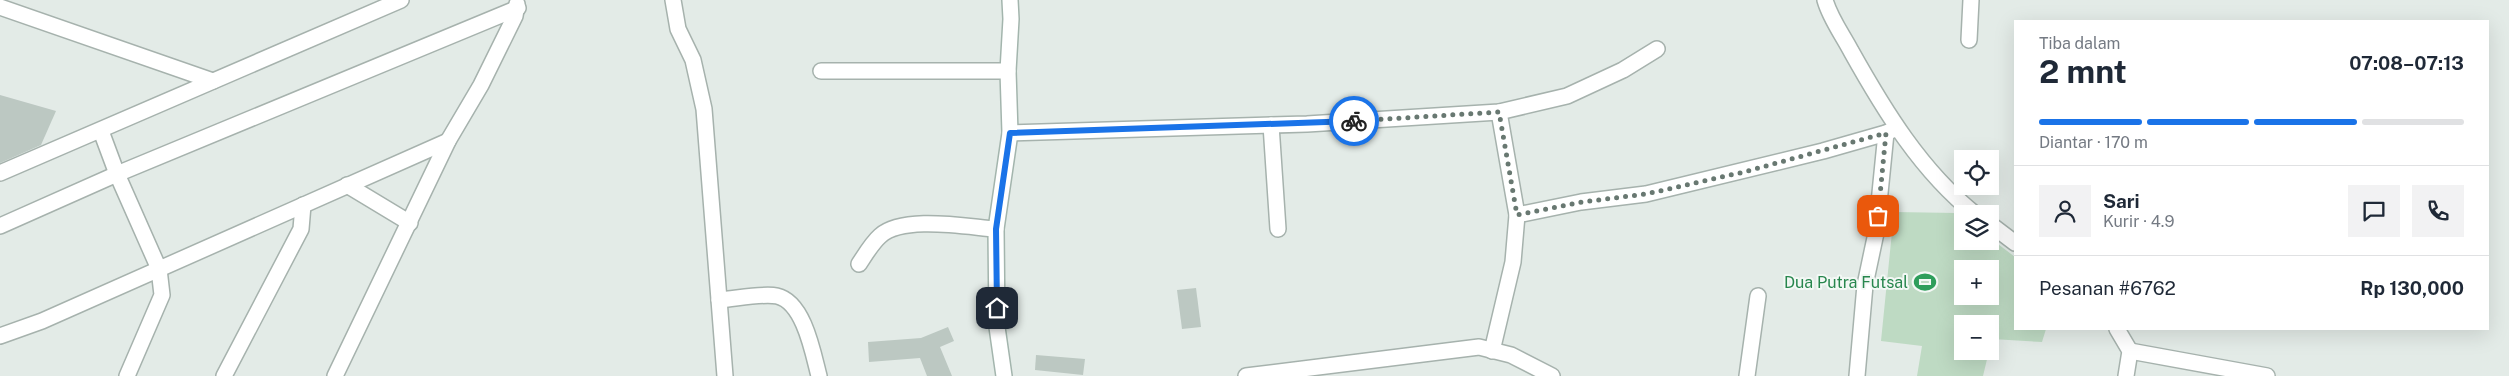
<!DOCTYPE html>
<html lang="id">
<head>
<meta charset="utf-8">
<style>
  body { margin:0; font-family:"Public Sans",sans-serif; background:#f2f2f3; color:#1f2937; height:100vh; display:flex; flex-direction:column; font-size:19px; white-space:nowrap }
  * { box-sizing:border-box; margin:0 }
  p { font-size:16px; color:#747a83 }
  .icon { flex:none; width:28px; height:28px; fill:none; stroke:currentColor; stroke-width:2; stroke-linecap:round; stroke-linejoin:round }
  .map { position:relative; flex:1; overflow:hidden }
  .details { position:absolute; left:2014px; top:20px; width:475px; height:310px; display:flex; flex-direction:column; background:#fff; border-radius:0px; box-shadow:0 5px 20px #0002 }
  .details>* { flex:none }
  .controls { position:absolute; left:1954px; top:150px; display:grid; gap:10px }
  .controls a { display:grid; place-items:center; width:45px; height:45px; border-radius:0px; background:#fff; box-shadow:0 5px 20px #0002; font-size:25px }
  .pin { position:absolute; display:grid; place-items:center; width:42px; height:42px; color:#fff; margin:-21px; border-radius:10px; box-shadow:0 2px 8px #0006 }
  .courier { position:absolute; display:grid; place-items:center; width:50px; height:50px; margin:-25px; border:4px solid #1a73e8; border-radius:50%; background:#fff; color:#222; box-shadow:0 1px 6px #0007 }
  .summary em { font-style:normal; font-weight:700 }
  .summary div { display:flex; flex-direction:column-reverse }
  .summary { display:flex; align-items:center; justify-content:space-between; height:85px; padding:0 25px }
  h1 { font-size:32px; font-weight:700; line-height:38px }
  .bar { display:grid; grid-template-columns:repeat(4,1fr); gap:8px 5px; align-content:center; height:60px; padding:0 25px }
  .bar i { height:6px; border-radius:4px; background:#e0e1e3 }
  .bar .on { background:#1a73e8 }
  .bar p { grid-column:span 4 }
  .line { display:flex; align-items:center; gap:12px; padding:0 25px; border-top:1px solid #e0e1e3 }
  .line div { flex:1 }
  .round { display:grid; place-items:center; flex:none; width:52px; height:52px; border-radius:0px; background:#f2f2f3 }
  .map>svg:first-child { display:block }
  .green { fill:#bedac3; fill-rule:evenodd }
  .building { fill:#bcc8c2 }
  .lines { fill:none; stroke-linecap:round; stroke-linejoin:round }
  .minor-casing { stroke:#a6b2ad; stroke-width:18 }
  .secondary-casing { stroke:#a3b5ad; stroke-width:18 }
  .minor { stroke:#fff; stroke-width:15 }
  .secondary { stroke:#fff; stroke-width:15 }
  .done { stroke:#687871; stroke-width:5; stroke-dasharray:0 9 }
  .route { stroke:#1a73e8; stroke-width:6 }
  .labels { text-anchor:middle; stroke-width:4; stroke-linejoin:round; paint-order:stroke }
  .leisure-label { font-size:16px; fill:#27864d; stroke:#f3f8f5; text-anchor:end }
</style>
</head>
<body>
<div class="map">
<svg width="2509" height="376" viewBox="0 0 2509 376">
  <rect width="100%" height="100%" fill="#e3ebe7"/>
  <!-- green -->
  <path class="green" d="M1894,212L1957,213L1962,217V241H1990V238L2015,257V329H2046L2042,342L1992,339L1990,347V324H1962V351H1989L1983,376H1917L1922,346L1881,341ZM1962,269H1990V296H1962Z"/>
  <!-- building -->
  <g class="building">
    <polygon points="0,95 56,111 41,145 0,163"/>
    <polygon points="1196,288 1201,327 1182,329 1177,290"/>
    <polygon points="948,327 954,341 940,347 952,376 927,376 920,358 869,362 868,342 921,338"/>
    <polygon points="1036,355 1085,359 1083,375 1035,370"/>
  </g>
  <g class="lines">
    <!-- minor casing -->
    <g class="minor-casing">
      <g id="minor">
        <polyline points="673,0 678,29 693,60 704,109 725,376"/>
        <path d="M1825,0C1830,18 1842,34 1851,51C1884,110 1921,171 1975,214"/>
        <polyline points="0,7 213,81"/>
        <polyline points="1969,40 1971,0"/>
        <polyline points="821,71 1008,71"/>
        <polyline points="1271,125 1278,229"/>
        <polyline points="101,131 117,174 159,269 162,295 127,376"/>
        <polyline points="1010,133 1307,124 1499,112 1567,96 1623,70 1657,49"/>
        <polyline points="0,173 401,0"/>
        <polyline points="347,185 410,223"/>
        <polyline points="1517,215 1581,202 1646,194 1823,151 1886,133 1897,128"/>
        <polyline points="1990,224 2015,243"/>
        <polyline points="0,226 117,174 518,8"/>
        <path d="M859,264C865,255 872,243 880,236C903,215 967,227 996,229"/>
        <path d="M719,300C735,299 762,293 777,296C804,302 813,353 819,376"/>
        <polyline points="2117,329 2130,351 2126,376"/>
        <polyline points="0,336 42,321 448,141"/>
        <polyline points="1492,351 1513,262 1517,215 1499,112"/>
        <polyline points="2130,351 2267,376"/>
        <polyline points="224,376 301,229 303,205"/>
        <polyline points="335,376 448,141 481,85 515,16 517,4"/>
        <polyline points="1246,376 1479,347 1511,355 1552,376"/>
        <polyline points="1747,376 1758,296"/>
        <polyline points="1857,376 1865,285 1876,233 1886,133"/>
      </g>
    </g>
    <!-- secondary casing -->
    <g class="secondary-casing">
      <polyline id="secondary" points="1004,376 997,327 996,229 1010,133 1008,71 1011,19 1010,0"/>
    </g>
    <!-- minor -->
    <use href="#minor" class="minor"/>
    <!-- secondary -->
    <use href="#secondary" class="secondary"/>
  </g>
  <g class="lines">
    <!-- done -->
    <polyline class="done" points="1354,121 1499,112 1517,215 1582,202 1646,194 1744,172 1886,133 1878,216"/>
    <!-- route -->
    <polyline class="route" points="997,308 996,229 1010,133 1354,121"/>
  </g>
  <!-- icons -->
  <defs>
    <g id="stadium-bare" transform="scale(1.725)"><path d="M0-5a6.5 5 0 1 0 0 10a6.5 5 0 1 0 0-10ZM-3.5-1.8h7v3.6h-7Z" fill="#2e9e5b" stroke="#f3f8f5" stroke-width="2.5" paint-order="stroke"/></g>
  </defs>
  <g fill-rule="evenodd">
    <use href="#stadium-bare" x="1925" y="282"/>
  </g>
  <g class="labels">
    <!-- leisure labels -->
    <g class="leisure-label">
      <text x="1908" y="288">Dua Putra Futsal</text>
    </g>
  </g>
</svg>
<div class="controls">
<a><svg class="icon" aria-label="locate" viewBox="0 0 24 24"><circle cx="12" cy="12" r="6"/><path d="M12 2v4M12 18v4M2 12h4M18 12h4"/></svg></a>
<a><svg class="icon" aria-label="layers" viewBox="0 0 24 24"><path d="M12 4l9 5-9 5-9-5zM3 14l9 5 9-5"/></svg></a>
<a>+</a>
<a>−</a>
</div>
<div class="pin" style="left:1878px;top:216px;background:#ea580c"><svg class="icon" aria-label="bag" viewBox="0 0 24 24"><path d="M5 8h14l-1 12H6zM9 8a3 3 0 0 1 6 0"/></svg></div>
<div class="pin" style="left:997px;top:308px;background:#1f2937"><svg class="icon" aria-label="home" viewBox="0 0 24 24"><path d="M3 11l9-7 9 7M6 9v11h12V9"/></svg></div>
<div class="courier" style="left:1354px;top:121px"><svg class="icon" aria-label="bike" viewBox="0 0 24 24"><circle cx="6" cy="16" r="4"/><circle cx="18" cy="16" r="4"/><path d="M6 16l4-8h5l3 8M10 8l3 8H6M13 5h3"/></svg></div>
<section class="details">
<div class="summary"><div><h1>2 mnt</h1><p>Tiba dalam</p></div><em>07:08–07:13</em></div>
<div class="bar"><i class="on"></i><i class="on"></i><i class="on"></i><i></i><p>Diantar · 170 m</p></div>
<div class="line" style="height:90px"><a class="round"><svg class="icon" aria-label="person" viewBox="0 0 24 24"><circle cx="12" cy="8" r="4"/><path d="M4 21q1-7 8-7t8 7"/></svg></a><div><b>Sari</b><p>Kurir · 4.9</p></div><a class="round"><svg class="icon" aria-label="chat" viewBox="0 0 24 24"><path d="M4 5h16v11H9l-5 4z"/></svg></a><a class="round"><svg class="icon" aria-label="phone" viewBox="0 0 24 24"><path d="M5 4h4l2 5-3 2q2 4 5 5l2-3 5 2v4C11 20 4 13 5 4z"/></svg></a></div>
<div class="line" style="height:65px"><div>Pesanan #6762</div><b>Rp 130,000</b></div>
</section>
</div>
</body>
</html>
